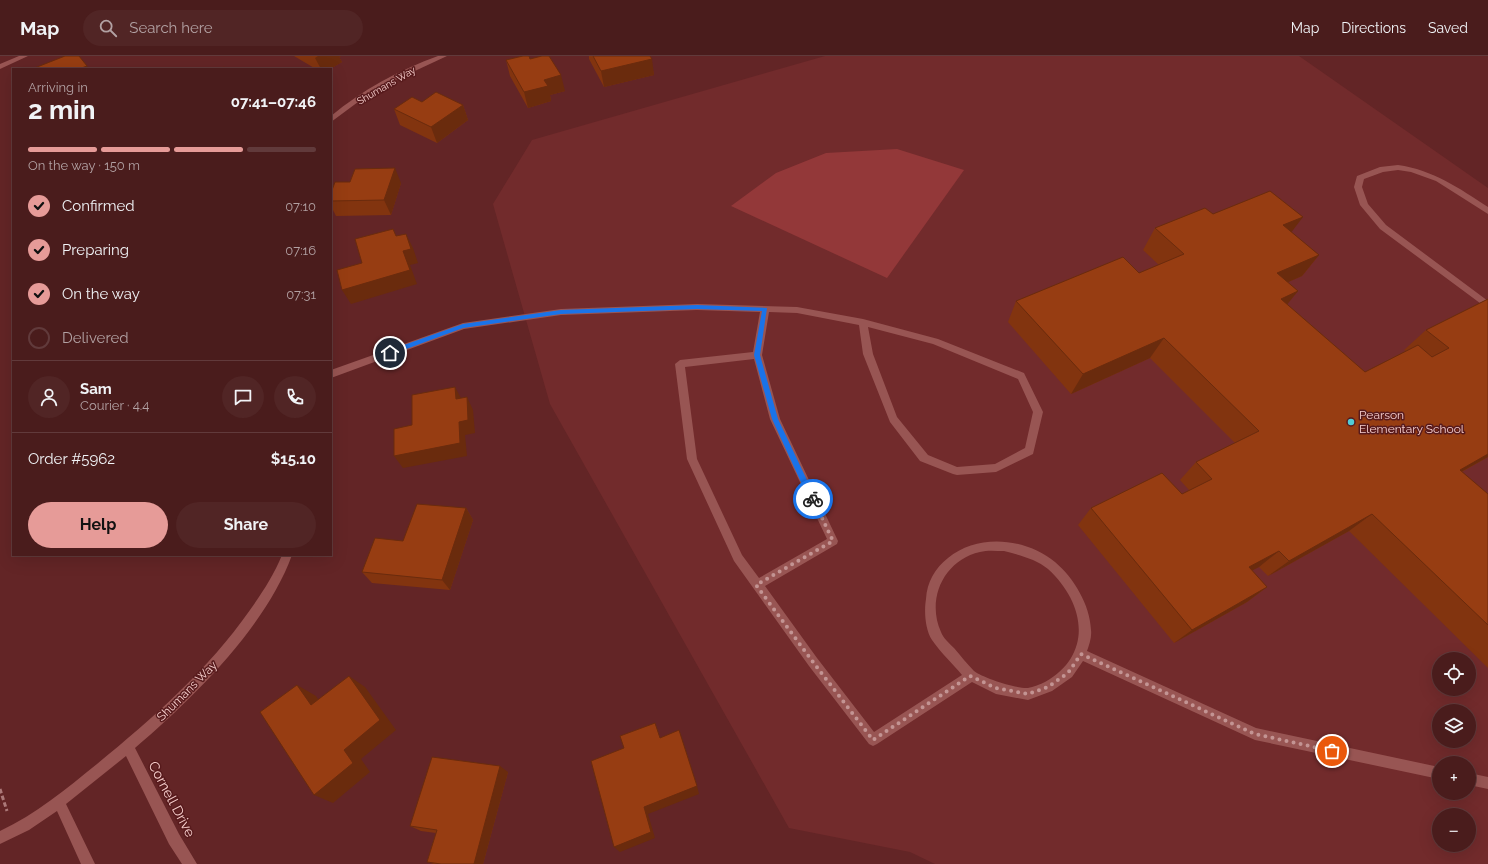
<!DOCTYPE html>
<html lang="en">
<head>
<meta charset="utf-8">
<style>
  body { margin:0; font-family:Raleway,sans-serif; background:#512525; color:#f1f3f6; height:100vh; display:flex; flex-direction:column; font-size:15px; white-space:nowrap }
  * { box-sizing:border-box; margin:0 }
  p { font-size:13px; color:#b2a1a3 }
  .icon { flex:none; width:22px; height:22px; fill:none; stroke:currentColor; stroke-width:2; stroke-linecap:round; stroke-linejoin:round }
  .map { position:relative; flex:1; overflow:hidden }
  .panel { position:absolute; left:12px; top:12px; width:320px; height:488px; display:flex; flex-direction:column; background:#4a1c1c; border-radius:0px; box-shadow:0 4px 16px #0002,0 0 0 1px #613a3b }
  .panel>* { flex:none }
  .fabs { position:absolute; left:1432px; top:596px; display:grid; gap:8px }
  .fabs a { display:grid; place-items:center; width:44px; height:44px; border-radius:50%; background:#4a1c1c; box-shadow:0 4px 16px #0002,0 0 0 1px #613a3b; font-size:20px }
  .pin { position:absolute; display:grid; place-items:center; width:34px; height:34px; color:#fff; margin:-17px; border:2px solid #fff; border-radius:50%; box-shadow:0 1px 4px #0007 }
  .courier { position:absolute; display:grid; place-items:center; width:40px; height:40px; margin:-20px; border:3px solid #1a73e8; border-radius:50%; background:#fff; color:#222; box-shadow:0 1px 5px #0007 }
  .head em { font-style:normal; font-weight:700 }
  .head div { display:flex; flex-direction:column-reverse }
  .head { display:flex; align-items:center; justify-content:space-between; height:68px; padding:0 16px }
  h1 { font-size:26px; font-weight:700; line-height:30px }
  .bar { display:grid; grid-template-columns:repeat(4,1fr); gap:6px 4px; align-content:center; height:48px; padding:0 16px }
  .bar i { height:5px; border-radius:3px; background:#613a3b }
  .bar .selected { background:#e69b98 }
  .bar p { grid-column:span 4 }
  .line { display:flex; align-items:center; gap:10px; padding:0 16px; border-top:1px solid #613a3b }
  .line div { flex:1 }
  .round { display:grid; place-items:center; flex:none; width:42px; height:42px; border-radius:21px; background:#512525 }
  ol { padding:0 16px; list-style:none }
  li { display:flex; align-items:center; gap:12px; height:44px }
  li p { margin-inline-start:auto }
  li .icon { padding:4px; border-radius:50%; background:#e69b98; color:#111; stroke-width:4 }
  li:last-child { color:#b2a1a3 }
  li i { width:22px; height:22px; border:2px solid #613a3b; border-radius:50% }
  .button { display:flex; gap:8px; margin-top:auto; padding:8px 16px }
  .button a { flex:1; height:46px; border-radius:24px; background:#e69b98; color:#111; font-size:16px; font-weight:700; line-height:46px; text-align:center }
  .button a+a { background:#512525; color:#f1f3f6 }
  header { display:flex; align-items:center; gap:24px; box-sizing:border-box; height:56px; padding:0 20px; background:#4a1c1c; border-bottom:1px solid #613a3b }
  header strong { font-size:19px }
  nav { display:flex; gap:22px; margin-inline-start:auto; font-size:14px }
  .search { width:280px; height:36px; background:#512525; display:flex; align-items:center; gap:10px; box-sizing:border-box; padding:0 14px; border-radius:22px; color:#b2a1a3; font-size:15px }
  .map>svg:first-child { display:block }
  .built { fill:#722b2c; fill-rule:evenodd }
  .green { fill:#933839 }
  .lines { fill:none; stroke-linecap:round; stroke-linejoin:round }
  .path { stroke:#ac7979; stroke-width:3; stroke-dasharray:4.5 2.5; stroke-linecap:butt }
  .service { fill:#985553; fill-rule:evenodd }
  .minor { fill:#985553; fill-rule:evenodd }
  .wall { fill:#82340f }
  .shaded-wall { fill:#6a2b0d }
  .building { fill:#973d12; stroke:#6a2b0d }
  .route { fill:#1a73e8 }
  .done { stroke:#c39493; stroke-width:4; stroke-dasharray:0 7.2 }
  .poi-dot { fill:#52ccd5; stroke:#571a1c; stroke-width:1.5 }
  .labels { text-anchor:middle; stroke-width:3; stroke-linejoin:round; paint-order:stroke }
  .far-street-label { font-size:10px; fill:#f7cfcd; stroke:#571a1c }
  .poi-label { font-size:12px; fill:#f7cfcd; stroke:#571a1c; text-anchor:start }
  .street-label { font-size:12px; fill:#f7cfcd; stroke:#571a1c }
  .near-street-label { font-size:14px; fill:#f7cfcd; stroke:#571a1c }
</style>
</head>
<body>
<header>
<strong>Map</strong>
<div class="search"><svg class="icon" aria-label="search" viewBox="0 0 24 24"><circle cx="10" cy="10" r="6"/><path d="M15 15l6 6"/></svg>Search here</div>
<nav><a>Map</a><a>Directions</a><a>Saved</a></nav>
</header>
<div class="map">
<svg width="1488" height="808" viewBox="0 0 1488 808">
  <rect width="100%" height="100%" fill="#632526"/>
  <!-- built -->
  <path class="built" d="M825,0H1299L1488,132V808H935L910,796L789,772L550,348L493,148L532,84ZM1439,603H1469V633H1439ZM1439,655H1469V685H1439ZM1439,707H1469V737H1439ZM1439,759H1469V789H1439Z"/>
  <!-- green -->
  <polygon class="green" points="897,93 964,114 887,222 731,150 776,117 826,97"/>
  <g class="lines">
    <!-- path -->
    <polyline class="path" points="0,733 7,755"/>
    <!-- service -->
    <g class="service">
      <path d="M1398,109C1433,114 1459,132 1488,151V158L1436,125L1411,116L1398,114L1383,116L1364,123L1362,131L1368,148L1386,169L1488,245V253L1380,173L1360,149L1354,131L1357,120L1380,111Z"/>
      <path d="M697,248L797,251L863,263L938,283L1024,317L1043,356L1033,398L996,416L957,419L953,418L920,405L890,366L863,298L859,269L797,257L769,256L762,299L780,363L838,485L837,488L765,530L817,602L874,676L962,619C953,608 941,597 932,584C925,573 924,555 926,543C927,526 935,512 948,502C978,477 1026,482 1055,506C1074,522 1090,549 1091,574C1092,581 1089,589 1087,595L1256,672L1439,711V723L1255,684L1083,605L1072,621L1052,635L1028,644L996,638L972,626L877,688L873,690L869,688L809,610L734,505L687,403L675,308L680,304L753,296L760,256L697,254L561,259L464,273L331,322V314L463,267L561,253ZM868,271L933,288L1018,323L1033,356L1025,392L995,408L957,411L928,399L897,361L873,298ZM754,303L770,363L827,483L759,522L742,499L697,403L685,311ZM1004,495C1019,499 1036,503 1048,513C1085,547 1094,598 1045,626C1041,628 1033,631 1028,632C1017,633 983,622 974,615C967,608 961,600 954,592C950,588 943,582 941,576C926,543 944,504 980,496C987,494 996,495 1004,495Z"/>
      <polygon points="1469,717 1488,721 1488,733 1469,729"/>
    </g>
    <!-- minor -->
    <g class="minor">
      <polygon points="19,0 28,0 0,13 0,8"/>
      <path d="M438,0H447L387,28L358,46L331,66V60C362,34 399,14 438,0Z"/>
      <path d="M282,499H292C266,571 192,643 135,692L179,778L197,808H182L169,788L126,700L66,748L95,808H81L57,755L29,774L0,788V775C36,758 66,733 97,708C153,662 208,614 250,554C262,537 274,519 282,499Z"/>
    </g>
  </g>
  <!-- wall -->
  <g class="wall">
    <polygon points="294,0 341,0 339,1 342,6 330,13 316,13"/>
    <polygon points="589,0 650,0 654,19 604,31 589,3"/>
    <polygon points="530,3 565,35 550,39 551,45 528,52 510,20 506,4"/>
    <polygon points="422,46 463,49 468,64 437,87 400,69 394,53"/>
    <polygon points="401,127 391,159 336,160 331,150 331,137"/>
    <polygon points="1155,172 1291,176 1319,199 1302,220 1288,226 1298,235 1287,248 1365,316 1406,295 1404,294 1426,274 1488,243 1488,401 1462,416 1488,438 1488,612 1349,475 1268,520 1259,511 1252,514 1267,531 1247,546 1174,587 1078,469 1091,452 1182,438 1189,434 1180,424 1196,406 1235,387 1150,302 1071,338 1008,266 1016,245 1139,217 1159,209 1143,194"/>
    <polygon points="466,452 473,464 450,534 372,527 362,516 403,485"/>
    <polygon points="508,716 483,808 434,808 427,806 436,777 421,775 410,770"/>
  </g>
  <!-- shaded-wall -->
  <g class="shaded-wall">
    <polygon points="318,0 341,0 339,1 342,6 330,13 321,13 315,2"/>
    <polygon points="652,3 654,19 604,31 601,15"/>
    <polygon points="87,10 90,13 79,13"/>
    <polygon points="561,19 565,35 550,39 551,45 528,52 524,36 544,24"/>
    <polygon points="463,49 468,64 437,87 431,71"/>
    <polygon points="395,112 401,127 391,159 384,144"/>
    <polygon points="1303,161 1287,182 1283,169"/>
    <polygon points="406,178 413,192 418,207 410,209 417,228 351,248 342,234 403,195"/>
    <polygon points="1319,199 1302,220 1261,238 1277,217"/>
    <polygon points="1298,235 1281,256 1281,243"/>
    <polygon points="1164,282 1150,302 1071,338 1083,318"/>
    <polygon points="455,331 462,344 456,343"/>
    <polygon points="467,341 473,354 475,377 465,379 467,400 403,412 394,400 459,366"/>
    <polygon points="1488,398 1488,401 1434,431 1460,414"/>
    <polygon points="466,452 473,464 450,534 442,524"/>
    <polygon points="1372,458 1349,475 1268,520 1289,505"/>
    <polygon points="1279,495 1259,511 1230,526 1249,511"/>
    <polygon points="1267,531 1247,546 1174,587 1192,574"/>
    <polygon points="349,620 365,631 396,674 361,703 370,716 333,747 314,739 344,694"/>
    <polygon points="297,629 316,640 329,660 311,649"/>
    <polygon points="500,710 508,716 483,808 474,808"/>
    <polygon points="697,730 699,738 648,758 655,782 620,796 614,791 644,751"/>
  </g>
  <!-- building -->
  <g class="building">
    <polygon points="65,0 79,0 87,10 79,13 32,13"/>
    <polygon points="523,0 529,0 530,3 542,0 549,0 561,19 544,24 548,30 524,36 506,4"/>
    <polygon points="593,0 650,0 652,3 601,15"/>
    <polygon points="223,11 230,13 221,13"/>
    <polygon points="436,36 463,49 431,71 394,53 412,41 422,46"/>
    <polygon points="395,112 384,144 331,145 331,137 335,126 350,126 355,113"/>
    <polygon points="1270,135 1303,161 1283,169 1319,199 1277,217 1298,235 1281,243 1365,316 1418,289 1432,301 1449,292 1426,274 1488,243 1488,398 1460,414 1488,438 1488,569 1372,458 1289,505 1279,495 1249,511 1267,531 1192,574 1091,452 1162,417 1182,438 1212,423 1196,406 1259,375 1164,282 1083,318 1016,245 1123,201 1139,217 1184,198 1155,172 1205,152 1213,158"/>
    <polygon points="393,173 396,180 406,178 411,193 403,195 410,214 342,234 337,214 362,207 355,183"/>
    <polygon points="455,331 456,343 467,341 468,364 459,366 460,387 394,400 394,373 412,369 412,339"/>
    <polygon points="417,448 466,452 442,524 362,516 375,482 403,485"/>
    <polygon points="349,620 380,664 344,694 353,707 314,739 260,656 297,629 311,649"/>
    <polygon points="655,667 660,682 679,674 697,730 644,751 651,776 614,791 591,705 624,692 620,680"/>
    <polygon points="432,701 500,710 474,808 441,808 427,806 437,774 410,770"/>
  </g>
  <!-- route -->
  <polygon class="route" points="697,249 767,252 760,299 778,363 816,443 815,446 810,446 772,363 754,299 762,255 697,253 561,258 463,272 390,299 387,297 387,295 463,268 561,254"/>
  <g class="lines">
    <!-- done -->
    <polyline class="done" points="813,443 833,485 756,529 813,606 873,684 970,620 996,632 1028,638 1048,631 1068,617 1081,598 1255,678 1332,695"/>
  </g>
  <!-- markers -->
  <circle class="poi-dot" cx="1351" cy="366" r="4"/>
  <g class="labels">
    <!-- far-street labels -->
    <g class="far-street-label">
      <text transform="translate(386 29) rotate(-30)" y="4">Shumans Way</text>
    </g>
    <!-- poi labels -->
    <g class="poi-label">
      <text x="1359" y="363">Pearson<tspan x="1359" dy="14">Elementary School</tspan></text>
    </g>
    <!-- street labels -->
    <g class="street-label">
      <text transform="translate(187 635) rotate(-45)" y="4">Shumans Way</text>
    </g>
    <!-- near-street labels -->
    <g class="near-street-label">
      <text transform="translate(172 743) rotate(62)" y="5">Cornell Drive</text>
    </g>
  </g>
</svg>
<div class="fabs">
<a><svg class="icon" aria-label="locate" viewBox="0 0 24 24"><circle cx="12" cy="12" r="6"/><path d="M12 2v4M12 18v4M2 12h4M18 12h4"/></svg></a>
<a><svg class="icon" aria-label="layers" viewBox="0 0 24 24"><path d="M12 4l9 5-9 5-9-5zM3 14l9 5 9-5"/></svg></a>
<a>+</a>
<a>−</a>
</div>
<div class="pin" style="left:1332px;top:695px;background:#ea580c"><svg class="icon" aria-label="bag" viewBox="0 0 24 24"><path d="M5 8h14l-1 12H6zM9 8a3 3 0 0 1 6 0"/></svg></div>
<div class="pin" style="left:390px;top:297px;background:#1f2937"><svg class="icon" aria-label="home" viewBox="0 0 24 24"><path d="M3 11l9-7 9 7M6 9v11h12V9"/></svg></div>
<div class="courier" style="left:813px;top:443px"><svg class="icon" aria-label="bike" viewBox="0 0 24 24"><circle cx="6" cy="16" r="4"/><circle cx="18" cy="16" r="4"/><path d="M6 16l4-8h5l3 8M10 8l3 8H6M13 5h3"/></svg></div>
<section class="panel">
<div class="head"><div><h1>2 min</h1><p>Arriving in</p></div><em>07:41–07:46</em></div>
<div class="bar"><i class="selected"></i><i class="selected"></i><i class="selected"></i><i></i><p>On the way · 150 m</p></div>
<ol>
<li><svg class="icon" aria-label="check" viewBox="0 0 24 24"><path d="M5 12l5 5 9-10"/></svg>Confirmed<p>07:10</p></li>
<li><svg class="icon" aria-label="check" viewBox="0 0 24 24"><path d="M5 12l5 5 9-10"/></svg>Preparing<p>07:16</p></li>
<li><svg class="icon" aria-label="check" viewBox="0 0 24 24"><path d="M5 12l5 5 9-10"/></svg>On the way<p>07:31</p></li>
<li><i></i>Delivered</li>
</ol>
<div class="line" style="height:72px"><a class="round"><svg class="icon" aria-label="person" viewBox="0 0 24 24"><circle cx="12" cy="8" r="4"/><path d="M4 21q1-7 8-7t8 7"/></svg></a><div><b>Sam</b><p>Courier · 4.4</p></div><a class="round"><svg class="icon" aria-label="chat" viewBox="0 0 24 24"><path d="M4 5h16v11H9l-5 4z"/></svg></a><a class="round"><svg class="icon" aria-label="phone" viewBox="0 0 24 24"><path d="M5 4h4l2 5-3 2q2 4 5 5l2-3 5 2v4C11 20 4 13 5 4z"/></svg></a></div>
<div class="line" style="height:52px"><div>Order #5962</div><b>$15.10</b></div>
<div class="button"><a>Help</a><a>Share</a></div>
</section>
</div>
</body>
</html>
